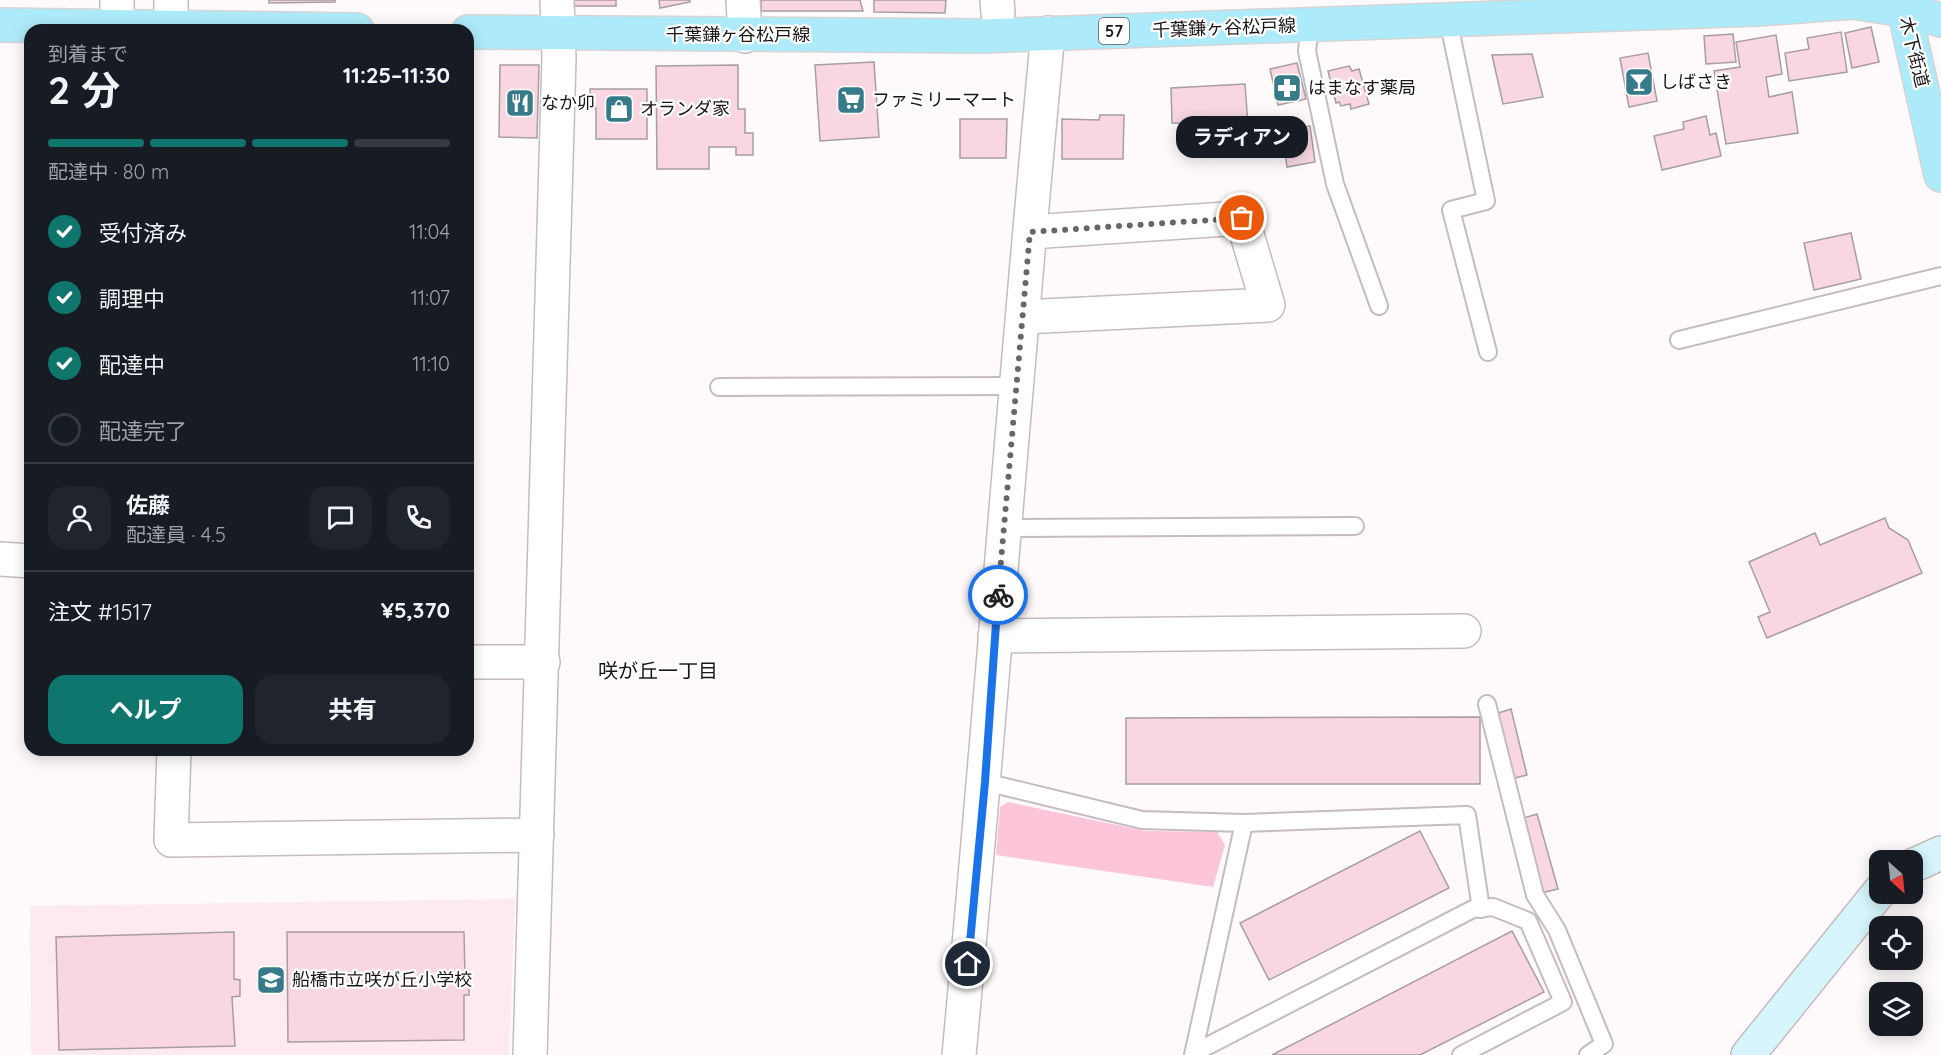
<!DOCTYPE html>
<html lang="ja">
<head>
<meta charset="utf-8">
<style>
  body { margin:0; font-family:Quicksand,"Noto Sans JP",sans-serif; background:#20242c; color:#f1f3f6; height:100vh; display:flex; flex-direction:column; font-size:22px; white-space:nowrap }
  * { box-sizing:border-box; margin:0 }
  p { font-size:20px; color:#9ea1a6 }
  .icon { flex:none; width:33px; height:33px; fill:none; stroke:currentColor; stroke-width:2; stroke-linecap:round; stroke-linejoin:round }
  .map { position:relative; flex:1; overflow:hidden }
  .details { position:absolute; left:24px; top:24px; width:450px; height:732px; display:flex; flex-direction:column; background:#171b24; border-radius:18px; box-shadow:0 3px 15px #0003 }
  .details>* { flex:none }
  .needle { width:39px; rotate:153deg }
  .controls { position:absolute; left:1869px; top:850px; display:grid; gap:12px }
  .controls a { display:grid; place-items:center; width:54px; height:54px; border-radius:12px; background:#171b24; box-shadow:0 3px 15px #0003; font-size:30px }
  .pin { position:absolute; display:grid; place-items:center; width:51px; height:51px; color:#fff; margin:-26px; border:3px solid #fff; border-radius:50%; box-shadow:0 2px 6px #0007 }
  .courier { position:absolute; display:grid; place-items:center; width:60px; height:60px; margin:-30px; border:4px solid #1a73e8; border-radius:50%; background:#fff; color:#222; box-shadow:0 2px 8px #0007 }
  .bubble { position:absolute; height:42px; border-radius:18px; background:#171b24; box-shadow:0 3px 15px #0003; font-size:20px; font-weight:700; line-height:42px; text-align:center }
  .head em { font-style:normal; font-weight:700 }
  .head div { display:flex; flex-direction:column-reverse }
  .head { display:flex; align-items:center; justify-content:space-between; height:102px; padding:0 24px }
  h1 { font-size:39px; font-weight:700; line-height:45px }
  .bar { display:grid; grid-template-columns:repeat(4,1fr); gap:9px 6px; align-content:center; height:72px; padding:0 24px }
  .bar i { height:8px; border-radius:4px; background:#363941 }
  .bar .selected { background:#0f766e }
  .bar p { grid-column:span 4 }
  .line { display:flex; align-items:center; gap:15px; padding:0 24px; border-top:2px solid #363941 }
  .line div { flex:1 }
  .round { display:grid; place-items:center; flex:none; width:63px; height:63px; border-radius:18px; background:#20242c }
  ol { padding:0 24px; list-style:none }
  li { display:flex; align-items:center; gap:18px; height:66px }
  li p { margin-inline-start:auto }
  li .icon { padding:6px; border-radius:50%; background:#0f766e; color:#fff; stroke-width:4 }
  li:last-child { color:#9ea1a6 }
  li i { width:33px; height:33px; border:3px solid #363941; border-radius:50% }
  .cta { display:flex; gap:12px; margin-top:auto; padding:12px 24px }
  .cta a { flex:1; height:69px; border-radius:18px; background:#0f766e; color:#fff; font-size:24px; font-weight:700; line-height:69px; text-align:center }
  .cta a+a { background:#20242c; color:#f1f3f6 }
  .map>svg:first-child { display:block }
  .built { fill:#fde9f0 }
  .green { fill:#fcc5da }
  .building { fill:#f8d7e3; stroke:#a89da1; stroke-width:1.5 }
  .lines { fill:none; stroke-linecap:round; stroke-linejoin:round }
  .lane-casing { stroke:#c6bbbf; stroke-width:20 }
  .street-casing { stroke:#c6bbbf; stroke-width:36 }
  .secondary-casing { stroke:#c6bbbf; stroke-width:36 }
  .primary-casing { stroke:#d6d5d5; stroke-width:36 }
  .lane { stroke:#fff; stroke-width:16 }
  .street { stroke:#fff; stroke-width:33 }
  .secondary { stroke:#d6f5fc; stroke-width:33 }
  .primary { stroke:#aeebfa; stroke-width:33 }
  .done { stroke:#6a6667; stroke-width:6; stroke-dasharray:0 10.8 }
  .route { stroke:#1a73e8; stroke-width:8 }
  .labels { text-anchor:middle; stroke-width:4.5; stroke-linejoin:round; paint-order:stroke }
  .shield { fill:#fff; stroke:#5f5c5d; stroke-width:1.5 }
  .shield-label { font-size:16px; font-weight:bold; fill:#1a1618 }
  .street-label { font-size:18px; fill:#1a1618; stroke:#fff }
  .poi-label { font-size:18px; fill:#1a1618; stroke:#fff; text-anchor:start }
  .neighbourhood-label { font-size:20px; fill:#1a1618; stroke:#fff }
</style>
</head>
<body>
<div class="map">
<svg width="1941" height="1055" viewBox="0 0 1941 1055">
  <rect width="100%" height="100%" fill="#fefafb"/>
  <!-- built -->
  <polygon class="built" points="515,899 509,1055 31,1055 30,906"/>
  <!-- green -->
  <polygon class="green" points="1008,802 1145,831 1217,832 1225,845 1213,887 996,855 1000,807"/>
  <!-- building -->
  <g class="building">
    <polygon points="269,0 335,0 335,2 269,3"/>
    <rect x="569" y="0" width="47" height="6"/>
    <polygon points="659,0 690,0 690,2 660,8"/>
    <polygon points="761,0 860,0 863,11 761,11"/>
    <polygon points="874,0 946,0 945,13 874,12"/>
    <polygon points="1871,27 1879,62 1852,68 1845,33"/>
    <polygon points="1841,32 1847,72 1789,81 1785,53 1809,49 1807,38"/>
    <polygon points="1733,34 1736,62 1706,64 1704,36"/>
    <polygon points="1776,35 1782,74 1766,77 1769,97 1792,92 1798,133 1726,144 1714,71 1740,67 1736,42"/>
    <polygon points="1648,53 1657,101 1629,107 1620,58"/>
    <polygon points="1532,54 1543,97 1503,104 1492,55"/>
    <polygon points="874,62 879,137 820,141 815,65"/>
    <polygon points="1297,63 1306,99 1278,105 1270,69"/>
    <polygon points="500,65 539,65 537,138 499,137"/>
    <polygon points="738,65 738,109 745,109 745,133 753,133 753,155 736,155 736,147 709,147 709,169 657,169 656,66"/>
    <polygon points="1349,66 1352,71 1359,69 1369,104 1351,109 1350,104 1341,106 1339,102 1336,103 1328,71"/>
    <polygon points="1245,84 1248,125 1180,129 1179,123 1172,123 1171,88"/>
    <polygon points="590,89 647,89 647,139 596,139 596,108 590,108"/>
    <polygon points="1100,115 1124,115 1123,159 1062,159 1062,119 1099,120"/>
    <polygon points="1706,116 1710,135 1716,133 1721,156 1662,170 1654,136 1684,129 1683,122"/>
    <polygon points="960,119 1007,119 1006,158 960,158"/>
    <polygon points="1310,126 1315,162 1287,167 1283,137 1296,134 1296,128"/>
    <polygon points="1851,233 1861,279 1814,290 1804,243"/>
    <polygon points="1885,518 1889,528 1908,540 1922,573 1767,638 1758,617 1770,612 1749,562 1815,533 1820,545"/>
    <polygon points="1511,709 1527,775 1511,779 1495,714"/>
    <polygon points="1480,717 1480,784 1126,784 1126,718"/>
    <polygon points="1537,814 1558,889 1541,893 1521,819"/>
    <polygon points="1420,831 1449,888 1269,980 1240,923"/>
    <polygon points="1512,931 1544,992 1420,1055 1272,1055"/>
    <polygon points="234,932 234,979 240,980 240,996 232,997 235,1046 59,1050 56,937"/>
    <polygon points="287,932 464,932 465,977 469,977 469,995 464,995 464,1040 288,1042"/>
  </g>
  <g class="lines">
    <!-- lane casing -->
    <g class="lane-casing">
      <g id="lane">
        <polyline points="1448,19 1486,201 1451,210 1488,352"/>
        <polyline points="1310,25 1307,51 1335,184 1379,306"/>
        <polyline points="1679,340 1941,276"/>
        <polyline points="719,387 1017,386"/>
        <polyline points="1004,528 1355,526"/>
        <polyline points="1487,704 1535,895 1557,930 1604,1044 1588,1055"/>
        <polyline points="985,782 1142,820 1244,823 1467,815 1481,909"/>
        <polyline points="1194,1053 1473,909 1493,907 1528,921 1563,1002 1461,1055"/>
        <polyline points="1193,1055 1244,823"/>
      </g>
    </g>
    <!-- street casing -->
    <g class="street-casing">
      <g id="street">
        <polyline points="171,0 171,27"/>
        <polyline points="743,0 745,36"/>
        <polyline points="997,0 998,13"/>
        <polyline points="117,26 117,0"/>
        <polyline points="1023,317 1268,305 1242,218 1030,232"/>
        <polyline points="0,559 30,561"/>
        <polyline points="995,636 1464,631"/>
        <polyline points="468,662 543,662"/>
        <polyline points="174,750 171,840 537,835"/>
        <polyline points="530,1055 559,58 557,0"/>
        <path d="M959,1055C991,715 1015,374 1048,33"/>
      </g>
    </g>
    <!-- secondary casing -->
    <g class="secondary-casing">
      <g id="secondary">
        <polyline points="1912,866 1941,853"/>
        <polyline points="1748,1055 1880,891"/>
      </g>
    </g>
    <!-- primary casing -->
    <g class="primary-casing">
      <g id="primary">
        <polyline points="1902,0 1941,175"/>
        <polyline points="0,25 357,30"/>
        <polyline points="468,32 979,36 1759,9 1853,2 1904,10 1941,20"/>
      </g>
    </g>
    <!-- lane -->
    <use href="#lane" class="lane"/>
    <!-- street -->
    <use href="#street" class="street"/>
    <!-- secondary -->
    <use href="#secondary" class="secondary"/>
    <!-- primary -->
    <use href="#primary" class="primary"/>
  </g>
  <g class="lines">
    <!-- done -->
    <polyline class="done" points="998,595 1030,232 1242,218"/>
    <!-- route -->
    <polyline class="route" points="968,964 985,782 998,595"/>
  </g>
  <!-- icons -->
  <defs>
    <g id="bar-square" transform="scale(1.5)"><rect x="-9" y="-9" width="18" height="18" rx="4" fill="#377b8b" stroke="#fff"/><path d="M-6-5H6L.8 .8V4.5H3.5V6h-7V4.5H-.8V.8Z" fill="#fff"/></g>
    <g id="pharmacy-square" transform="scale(1.5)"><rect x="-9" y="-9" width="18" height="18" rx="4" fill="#377b8b" stroke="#fff"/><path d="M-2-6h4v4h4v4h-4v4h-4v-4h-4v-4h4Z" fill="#fff"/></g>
    <g id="supermarket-square" transform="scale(1.5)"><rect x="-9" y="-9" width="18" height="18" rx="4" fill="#377b8b" stroke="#fff"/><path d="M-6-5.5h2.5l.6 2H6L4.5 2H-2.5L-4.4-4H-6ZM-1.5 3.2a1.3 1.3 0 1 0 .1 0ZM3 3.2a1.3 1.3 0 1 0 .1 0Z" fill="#fff"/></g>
    <g id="restaurant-square" transform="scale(1.5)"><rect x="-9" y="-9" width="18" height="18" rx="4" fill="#377b8b" stroke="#fff"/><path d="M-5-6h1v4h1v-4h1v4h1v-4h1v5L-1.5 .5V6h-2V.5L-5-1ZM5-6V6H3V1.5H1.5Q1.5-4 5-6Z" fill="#fff"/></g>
    <g id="shop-square" transform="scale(1.5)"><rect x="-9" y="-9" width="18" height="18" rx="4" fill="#377b8b" stroke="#fff"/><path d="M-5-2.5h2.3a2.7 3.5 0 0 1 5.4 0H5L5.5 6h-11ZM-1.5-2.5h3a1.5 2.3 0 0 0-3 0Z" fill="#fff"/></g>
    <g id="school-square" transform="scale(1.5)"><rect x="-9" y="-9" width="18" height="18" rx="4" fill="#377b8b" stroke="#fff"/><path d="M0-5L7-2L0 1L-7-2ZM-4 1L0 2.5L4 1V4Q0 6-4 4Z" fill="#fff"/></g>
  </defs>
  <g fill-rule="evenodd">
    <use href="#bar-square" x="1639" y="82"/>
    <use href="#pharmacy-square" x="1287" y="88"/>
    <use href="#supermarket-square" x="851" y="100"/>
    <use href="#restaurant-square" x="520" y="103"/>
    <use href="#shop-square" x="619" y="109"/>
    <use href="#school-square" x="271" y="980"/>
  </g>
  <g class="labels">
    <!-- shield labels -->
    <rect class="shield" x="1099" y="18" width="30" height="26" rx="4.5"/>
    <g class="shield-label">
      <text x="1114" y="37">57</text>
    </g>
    <!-- street labels -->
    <g class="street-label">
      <text transform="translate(1224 28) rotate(-2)" y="6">千葉鎌ヶ谷松戸線</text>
      <text x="738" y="41">千葉鎌ヶ谷松戸線</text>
      <text transform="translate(1914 52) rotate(76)" y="6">木下街道</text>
    </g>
    <!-- poi labels -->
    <g class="poi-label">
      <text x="1660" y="88">しばさき</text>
      <text x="1308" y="94">はまなす薬局</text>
      <text x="872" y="106">ファミリーマート</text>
      <text x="541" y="109">なか卯</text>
      <text x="640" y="115">オランダ家</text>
      <text x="292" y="986">船橋市立咲が丘小学校</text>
    </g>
    <!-- neighbourhood labels -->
    <g class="neighbourhood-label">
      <text x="658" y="678">咲が丘一丁目</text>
    </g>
  </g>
</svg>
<div class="controls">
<a><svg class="needle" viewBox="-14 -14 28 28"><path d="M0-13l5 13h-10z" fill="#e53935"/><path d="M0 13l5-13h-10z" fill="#9ea1a6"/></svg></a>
<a><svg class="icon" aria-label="locate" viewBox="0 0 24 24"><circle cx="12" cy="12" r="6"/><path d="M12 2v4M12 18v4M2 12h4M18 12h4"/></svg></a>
<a><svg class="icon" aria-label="layers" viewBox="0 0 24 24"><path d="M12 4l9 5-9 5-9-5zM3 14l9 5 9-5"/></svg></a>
</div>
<div class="pin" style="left:1242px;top:218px;background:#ea580c"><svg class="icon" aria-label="bag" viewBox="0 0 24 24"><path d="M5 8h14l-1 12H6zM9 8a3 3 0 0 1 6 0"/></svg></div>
<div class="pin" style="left:968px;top:964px;background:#1f2937"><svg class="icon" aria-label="home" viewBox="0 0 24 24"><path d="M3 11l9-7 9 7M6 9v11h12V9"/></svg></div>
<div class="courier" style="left:998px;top:595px"><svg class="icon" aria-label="bike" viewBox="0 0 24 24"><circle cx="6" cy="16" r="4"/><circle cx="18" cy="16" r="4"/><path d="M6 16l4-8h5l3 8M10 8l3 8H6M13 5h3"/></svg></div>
<div class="bubble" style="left:1176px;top:116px;width:132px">ラディアン</div>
<section class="details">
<div class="head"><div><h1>2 分</h1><p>到着まで</p></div><em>11:25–11:30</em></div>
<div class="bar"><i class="selected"></i><i class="selected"></i><i class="selected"></i><i></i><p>配達中 · 80 m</p></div>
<ol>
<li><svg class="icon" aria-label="check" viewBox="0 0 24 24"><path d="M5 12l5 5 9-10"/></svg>受付済み<p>11:04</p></li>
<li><svg class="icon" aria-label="check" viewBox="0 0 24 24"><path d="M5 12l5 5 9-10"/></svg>調理中<p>11:07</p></li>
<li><svg class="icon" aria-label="check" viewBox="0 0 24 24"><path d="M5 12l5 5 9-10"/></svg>配達中<p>11:10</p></li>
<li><i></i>配達完了</li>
</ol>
<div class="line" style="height:108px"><a class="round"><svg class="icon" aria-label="person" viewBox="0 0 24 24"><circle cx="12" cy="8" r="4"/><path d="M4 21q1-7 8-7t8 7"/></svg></a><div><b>佐藤</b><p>配達員 · 4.5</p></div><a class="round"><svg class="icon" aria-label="chat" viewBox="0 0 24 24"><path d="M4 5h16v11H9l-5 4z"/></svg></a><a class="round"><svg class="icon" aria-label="phone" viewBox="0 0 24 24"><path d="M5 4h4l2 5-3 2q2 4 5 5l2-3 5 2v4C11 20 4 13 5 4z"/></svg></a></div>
<div class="line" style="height:78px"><div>注文 #1517</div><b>¥5,370</b></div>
<div class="cta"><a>ヘルプ</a><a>共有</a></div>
</section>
</div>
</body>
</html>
